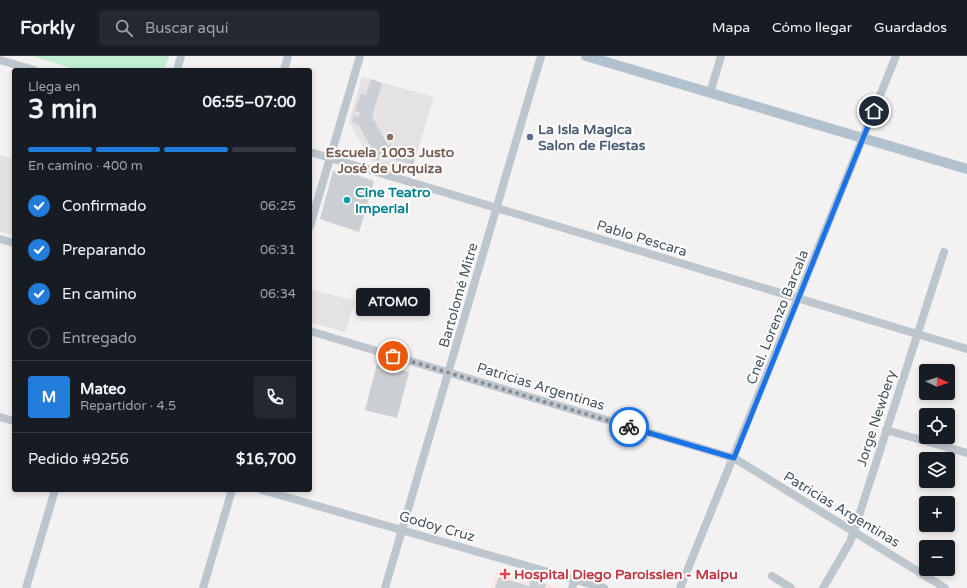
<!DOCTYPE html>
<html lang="es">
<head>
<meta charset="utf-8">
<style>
  body { margin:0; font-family:"Varela Round",sans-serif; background:#242831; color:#f1f3f6; height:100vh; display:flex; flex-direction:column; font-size:15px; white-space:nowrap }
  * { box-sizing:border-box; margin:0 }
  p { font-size:13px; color:#9ea1a6 }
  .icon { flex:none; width:22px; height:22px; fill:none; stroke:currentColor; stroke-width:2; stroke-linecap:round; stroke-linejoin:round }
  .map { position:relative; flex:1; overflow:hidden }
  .side { position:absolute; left:12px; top:12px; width:300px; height:424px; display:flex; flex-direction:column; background:#171b24; border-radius:4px; box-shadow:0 2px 6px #0003 }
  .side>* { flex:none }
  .needle { width:26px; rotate:93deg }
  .tools { position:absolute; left:919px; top:308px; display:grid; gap:8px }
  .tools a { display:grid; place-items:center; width:36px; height:36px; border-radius:4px; background:#171b24; box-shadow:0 2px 6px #0003; font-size:20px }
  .pin { position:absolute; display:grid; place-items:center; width:34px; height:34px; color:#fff; margin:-17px; border:2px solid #fff; border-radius:50%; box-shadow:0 1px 4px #0007 }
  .courier { position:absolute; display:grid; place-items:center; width:40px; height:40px; margin:-20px; border:3px solid #1a73e8; border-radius:50%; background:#fff; color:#222; box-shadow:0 1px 5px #0007 }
  .bubble { position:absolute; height:28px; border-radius:4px; background:#171b24; box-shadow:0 2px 6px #0003; font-size:13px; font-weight:700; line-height:28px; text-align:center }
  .head em { font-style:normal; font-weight:700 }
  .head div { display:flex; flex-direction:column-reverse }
  .head { display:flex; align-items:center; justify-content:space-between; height:68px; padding:0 16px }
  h1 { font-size:26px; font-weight:700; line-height:30px }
  .bar { display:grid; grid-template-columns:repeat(4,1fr); gap:6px 4px; align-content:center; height:48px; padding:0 16px }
  .bar i { height:5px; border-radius:3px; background:#363941 }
  .bar .current { background:#227cdc }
  .bar p { grid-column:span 4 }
  .line { display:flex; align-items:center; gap:10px; padding:0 16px; border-top:1px solid #363941 }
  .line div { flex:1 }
  .round { display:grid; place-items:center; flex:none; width:42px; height:42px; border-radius:4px; background:#242831 }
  ol { padding:0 16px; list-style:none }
  li { display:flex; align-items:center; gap:12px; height:44px }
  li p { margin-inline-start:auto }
  li .icon { padding:4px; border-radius:50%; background:#227cdc; color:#fff; stroke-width:4 }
  li:last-child { color:#9ea1a6 }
  li i { width:22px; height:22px; border:2px solid #363941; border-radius:50% }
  header { display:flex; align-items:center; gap:24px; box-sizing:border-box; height:56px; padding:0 20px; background:#171b24; border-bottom:1px solid #363941 }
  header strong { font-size:19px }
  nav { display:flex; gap:22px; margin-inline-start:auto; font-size:14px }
  .search { width:280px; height:36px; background:#242831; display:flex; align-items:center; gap:10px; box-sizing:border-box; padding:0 14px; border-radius:4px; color:#9ea1a6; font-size:15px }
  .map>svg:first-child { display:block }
  .education { fill:#e4e2e3 }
  .medical { fill:#fae5e4 }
  .green { fill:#c2eed1 }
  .building { fill:#cbced3 }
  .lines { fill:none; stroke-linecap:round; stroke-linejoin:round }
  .minor { stroke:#bdc6cd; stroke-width:8 }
  .major { stroke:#b2c1ce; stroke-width:10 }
  .done { stroke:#848c91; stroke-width:4; stroke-dasharray:0 7.2 }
  .route { stroke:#1a73e8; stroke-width:5 }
  .education-dot { fill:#8d6e63; stroke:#fff; stroke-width:1.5 }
  .service-dot { fill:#5c6f8a; stroke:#fff; stroke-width:1.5 }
  .culture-dot { fill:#0f9aa8; stroke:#fff; stroke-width:1.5 }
  .health-dot { fill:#e0444e; stroke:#fff; stroke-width:1.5 }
  .labels { text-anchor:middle; stroke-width:4; stroke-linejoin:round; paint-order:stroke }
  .service-label { font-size:14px; font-weight:bold; fill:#4e5e75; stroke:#fff; text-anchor:start }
  .education-label { font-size:14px; font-weight:bold; fill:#785e54; stroke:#fff }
  .culture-label { font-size:14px; font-weight:bold; fill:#0d838f; stroke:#fff; text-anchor:start }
  .street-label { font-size:14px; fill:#49555e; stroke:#fff }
  .health-label { font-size:14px; font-weight:bold; fill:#be3a42; stroke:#fff; text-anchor:start }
</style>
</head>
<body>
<header>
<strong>Forkly</strong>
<div class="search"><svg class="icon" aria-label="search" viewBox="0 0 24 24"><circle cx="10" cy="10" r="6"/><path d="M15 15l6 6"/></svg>Buscar aquí</div>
<nav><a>Mapa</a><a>Cómo llegar</a><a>Guardados</a></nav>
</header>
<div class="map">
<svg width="967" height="532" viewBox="0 0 967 532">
  <rect width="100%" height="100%" fill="#f3f1f1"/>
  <!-- education -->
  <g class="education">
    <polygon points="362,21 434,41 411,116 371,105 349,66"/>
    <polygon points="0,99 14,103 14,180 0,176"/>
    <polygon points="310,233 355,245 345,276 310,266"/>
  </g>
  <!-- medical -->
  <polygon class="medical" points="497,513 560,532 491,532"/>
  <!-- green -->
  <polygon class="green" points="33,0 169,0 164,14 77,14"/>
  <!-- building -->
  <g class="building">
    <polygon points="371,23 382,27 372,60 387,88 417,97 413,109 380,99 378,105 372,103 374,96 358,68 352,66 354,60 359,61 360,56 355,55 361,38 366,39"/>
    <polygon points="339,113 374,125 359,176 320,163 333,115"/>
    <polygon points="377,308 409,316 397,362 365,354"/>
    <polygon points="499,521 529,530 531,523 546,528 545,532 495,532"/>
  </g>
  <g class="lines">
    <!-- minor -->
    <g class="minor">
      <polyline points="0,4 34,14"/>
      <polyline points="177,14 181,0"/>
      <polyline points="284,14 288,0"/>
      <polyline points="710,37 721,0"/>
      <polyline points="310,96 967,293"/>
      <polyline points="310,170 360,0"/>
      <polyline points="0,183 14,187"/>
      <polyline points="310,275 734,402 945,532"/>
      <polyline points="0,361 14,365"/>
      <polyline points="886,374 967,397"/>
      <polyline points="262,434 604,532"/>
      <polyline points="772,520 791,532"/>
      <polyline points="26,532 55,434"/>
      <polyline points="203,532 232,434"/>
      <polyline points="385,532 541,0"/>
      <polyline points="572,532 575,524"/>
      <polyline points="680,532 896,0"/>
      <polyline points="823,532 850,486 854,475 944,196"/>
    </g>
    <!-- major -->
    <polyline class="major" points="586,0 967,113"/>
  </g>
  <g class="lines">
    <!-- done -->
    <polyline class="done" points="393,300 629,371"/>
    <!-- route -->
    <polyline class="route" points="629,371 734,402 874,55"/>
  </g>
  <!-- markers -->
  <circle class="education-dot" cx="390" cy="81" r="4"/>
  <circle class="service-dot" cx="530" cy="81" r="4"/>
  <circle class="culture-dot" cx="347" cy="144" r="4"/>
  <path class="health-dot" d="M503 512h4v4h4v4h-4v4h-4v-4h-4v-4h4z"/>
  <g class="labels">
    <!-- service labels -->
    <g class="service-label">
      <text x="538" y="78">La Isla Magica<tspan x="538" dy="16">Salon de Fiestas</tspan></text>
    </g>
    <!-- education labels -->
    <g class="education-label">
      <text x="390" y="101">Escuela 1003 Justo<tspan x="390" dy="16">José de Urquiza</tspan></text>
    </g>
    <!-- culture labels -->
    <g class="culture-label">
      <text x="355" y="141">Cine Teatro<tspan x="355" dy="16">Imperial</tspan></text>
    </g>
    <!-- street labels -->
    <g class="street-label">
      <text transform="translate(642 182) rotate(17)" y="5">Pablo Pescara</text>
      <text transform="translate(458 239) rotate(-74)" y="5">Bartolomé Mitre</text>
      <text transform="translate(777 261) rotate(-68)" y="5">Cnel. Lorenzo Barcala</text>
      <text transform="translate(541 330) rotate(17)" y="5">Patricias Argentinas</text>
      <text transform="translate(876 362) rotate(-72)" y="5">Jorge Newbery</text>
      <text transform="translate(842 453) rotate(31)" y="5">Patricias Argentinas</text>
      <text transform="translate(437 470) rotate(16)" y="5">Godoy Cruz</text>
    </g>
    <!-- health labels -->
    <g class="health-label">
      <text x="514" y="523">Hospital Diego Paroissien - Maipu</text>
    </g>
  </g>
</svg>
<div class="tools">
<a><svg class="needle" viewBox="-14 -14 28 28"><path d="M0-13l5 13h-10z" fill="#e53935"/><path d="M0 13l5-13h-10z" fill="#9ea1a6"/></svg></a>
<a><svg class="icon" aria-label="locate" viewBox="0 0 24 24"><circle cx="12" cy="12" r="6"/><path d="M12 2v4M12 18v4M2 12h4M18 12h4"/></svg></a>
<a><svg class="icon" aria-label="layers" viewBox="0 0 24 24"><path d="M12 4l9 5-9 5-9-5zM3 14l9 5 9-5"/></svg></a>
<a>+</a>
<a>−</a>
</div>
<div class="pin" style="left:393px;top:300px;background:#ea580c"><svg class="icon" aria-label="bag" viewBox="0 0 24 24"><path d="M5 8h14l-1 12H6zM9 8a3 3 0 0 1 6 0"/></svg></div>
<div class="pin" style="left:874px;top:55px;background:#1f2937"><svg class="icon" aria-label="home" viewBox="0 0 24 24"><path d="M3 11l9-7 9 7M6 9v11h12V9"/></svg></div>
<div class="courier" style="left:629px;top:371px"><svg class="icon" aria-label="bike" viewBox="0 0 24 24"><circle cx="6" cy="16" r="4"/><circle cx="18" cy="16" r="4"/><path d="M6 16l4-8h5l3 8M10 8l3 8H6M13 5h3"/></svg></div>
<div class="bubble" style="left:356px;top:232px;width:74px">ATOMO</div>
<section class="side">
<div class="head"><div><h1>3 min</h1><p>Llega en</p></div><em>06:55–07:00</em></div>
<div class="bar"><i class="current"></i><i class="current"></i><i class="current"></i><i></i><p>En camino · 400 m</p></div>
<ol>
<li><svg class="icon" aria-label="check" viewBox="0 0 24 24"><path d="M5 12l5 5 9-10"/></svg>Confirmado<p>06:25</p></li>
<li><svg class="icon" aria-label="check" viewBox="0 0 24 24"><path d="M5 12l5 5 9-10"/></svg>Preparando<p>06:31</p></li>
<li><svg class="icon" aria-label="check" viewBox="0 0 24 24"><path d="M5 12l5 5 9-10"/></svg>En camino<p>06:34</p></li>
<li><i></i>Entregado</li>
</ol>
<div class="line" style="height:72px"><b class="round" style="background:#227cdc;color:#fff">M</b><div><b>Mateo</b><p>Repartidor · 4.5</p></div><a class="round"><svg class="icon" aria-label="phone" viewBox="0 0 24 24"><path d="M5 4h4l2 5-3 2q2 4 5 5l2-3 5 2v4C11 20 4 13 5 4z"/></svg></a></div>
<div class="line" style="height:52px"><div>Pedido #9256</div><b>$16,700</b></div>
</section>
</div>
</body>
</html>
